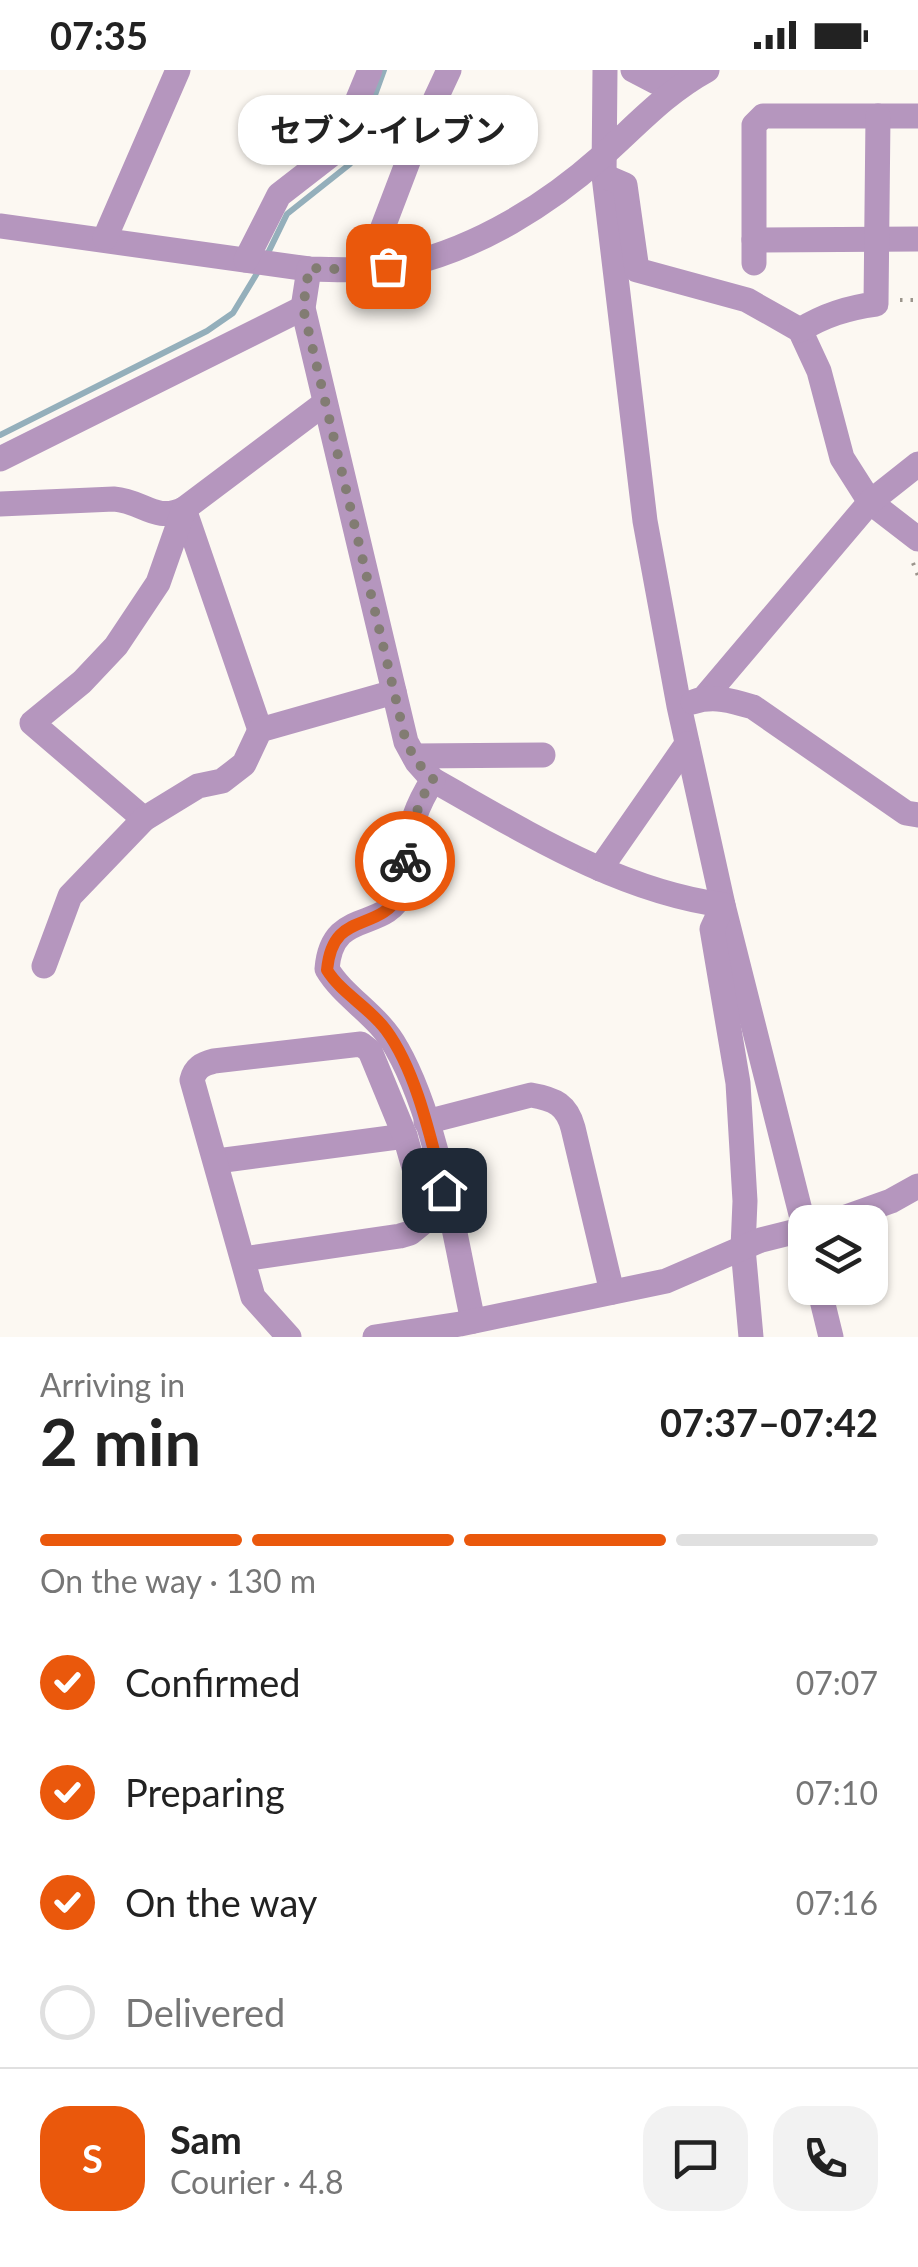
<!DOCTYPE html>
<html lang="en">
<head>
<meta charset="utf-8">
<style>
  body { margin:0; font-family:Lato,"Noto Sans JP",sans-serif; background:#f2f2f2; color:#222; height:100vh; display:flex; flex-direction:column; font-size:38px; white-space:nowrap }
  * { box-sizing:border-box; margin:0 }
  p { font-size:32px; color:#767676 }
  .icon { flex:none; width:55px; height:55px; fill:none; stroke:currentColor; stroke-width:2; stroke-linecap:round; stroke-linejoin:round }
  .map { position:relative; height:1267px; overflow:hidden }
  .drawer { display:flex; flex-direction:column; background:#fff; flex:1 }
  .drawer>* { flex:none }
  .tools { position:absolute; left:788px; top:1135px; display:grid; gap:20px }
  .tools a { display:grid; place-items:center; width:100px; height:100px; border-radius:20px; background:#fff; box-shadow:0 2px 8px #0004; font-size:50px }
  .pin { position:absolute; display:grid; place-items:center; width:85px; height:85px; color:#fff; margin:-42px; border-radius:20px; box-shadow:0 5px 15px #0006 }
  .courier { position:absolute; display:grid; place-items:center; width:100px; height:100px; margin:-50px; border:8px solid #ea580c; border-radius:50%; background:#fff; color:#222; box-shadow:0 2px 12px #0007 }
  .bubble { position:absolute; height:70px; border-radius:30px; background:#fff; box-shadow:0 2px 8px #0004; font-size:32px; font-weight:700; line-height:70px; text-align:center }
  .summary em { font-style:normal; font-weight:700 }
  .summary div { display:flex; flex-direction:column-reverse }
  .summary { display:flex; align-items:center; justify-content:space-between; height:170px; padding:0 40px }
  h1 { font-size:65px; font-weight:700; line-height:75px }
  .bar { display:grid; grid-template-columns:repeat(4,1fr); gap:15px 10px; align-content:center; height:120px; padding:0 40px }
  .bar i { height:12px; border-radius:8px; background:#e0e0e0 }
  .bar .active { background:#ea580c }
  .bar p { grid-column:span 4 }
  .line { display:flex; align-items:center; gap:25px; padding:0 40px; border-top:2px solid #e0e0e0 }
  .line div { flex:1 }
  .round { display:grid; place-items:center; flex:none; width:105px; height:105px; border-radius:30px; background:#f2f2f2 }
  ol { padding:0 40px; list-style:none }
  li { display:flex; align-items:center; gap:30px; height:110px }
  li p { margin-inline-start:auto }
  li .icon { padding:10px; border-radius:50%; background:#ea580c; color:#fff; stroke-width:4 }
  li:last-child { color:#767676 }
  li i { width:55px; height:55px; border:5px solid #e0e0e0; border-radius:50% }
  .status { display:flex; justify-content:space-between; align-items:center; height:70px; padding:0 50px; background:#fff; direction:ltr }
  .status svg { height:28px; fill:currentColor }
  .map>svg:first-child { display:block }
  .lines { fill:none; stroke-linecap:round; stroke-linejoin:round }
  .stream { stroke:#94afbb; stroke-width:6 }
  .path { stroke:#9b958c; stroke-width:4; stroke-dasharray:2.5 8; stroke-linecap:butt }
  .minor { stroke:#b596be; stroke-width:25 }
  .done { stroke:#827c73; stroke-width:10; stroke-dasharray:0 18 }
  .route { stroke:#ea580c; stroke-width:12 }
</style>
</head>
<body>
<div class="status"><b>07:35</b><svg viewBox="0 0 49 12"><path d="M0 12V9h3v3zM5 12V6h3v6zM10 12V3h3v9zM15 12V0h3v12zM26 1h20v11H26zM47 4h2v5h-2z"/></svg></div>
<div class="map">
<svg width="918" height="1267" viewBox="0 0 918 1267">
  <rect width="100%" height="100%" fill="#fcf8f2"/>
  <g class="lines">
    <!-- stream -->
    <g class="stream">
      <polyline points="267,185 287,144 350,94 384,0"/>
      <polyline points="0,365 207,261 233,243 259,200"/>
    </g>
    <!-- path -->
    <g class="path">
      <polyline points="900,230 918,230"/>
      <polyline points="913,493 918,506"/>
    </g>
    <!-- minor -->
    <g class="minor">
      <polyline points="605,0 604,106 645,451 679,636 723,835 805,1160"/>
      <polyline points="633,0 656,12 688,11"/>
      <polyline points="604,106 625,115 637,200 747,230 800,260 819,301 842,388 870,432 918,469"/>
      <path d="M0,156L309,199C342,200 375,201 408,194C479,177 547,135 601,87C636,56 665,23 707,0"/>
      <polyline points="105,168 178,0"/>
      <polyline points="754,170 918,169"/>
      <polyline points="246,190 279,125 337,80 370,0"/>
      <polyline points="754,193 754,55 763,46 918,46"/>
      <path d="M309,199L303,238L406,672L417,692L433,710C524,761 618,821 723,835L712,859L738,1013L745,1131L743,1178L751,1267"/>
      <polyline points="367,199 415,73 449,0"/>
      <path d="M800,260C825,245 847,238 876,234L878,46"/>
      <polyline points="0,389 303,238"/>
      <path d="M0,434L114,429C143,431 155,453 184,439L260,660"/>
      <polyline points="704,628 870,432 918,394"/>
      <path d="M693,632C714,625 733,631 753,637L906,743L918,745"/>
      <polyline points="414,686 543,685"/>
      <path d="M433,710C417,734 408,760 405,790C404,799 406,813 403,821C385,864 332,836 327,899C344,928 379,945 397,979C438,1051 455,1169 473,1251"/>
      <polyline points="144,749 32,653 82,612 116,576 158,513 184,439 325,333"/>
      <polyline points="600,799 687,674"/>
      <polyline points="44,896 70,826 144,749 198,716 222,711 244,694 260,660 394,622"/>
      <path d="M426,1052L531,1025C555,1029 567,1035 573,1058L612,1222"/>
      <polyline points="217,1091 405,1066"/>
      <polyline points="832,1152 891,1131 918,1116"/>
      <path d="M243,1189L400,1166L410,1163L426,1150L427,1143L405,1066L370,981L361,974L214,991C202,994 195,998 192,1010L253,1227L289,1267"/>
      <polyline points="819,1218 831,1267"/>
      <polyline points="375,1267 460,1254 666,1211 761,1170 805,1159"/>
    </g>
  </g>
  <g class="lines">
    <!-- done -->
    <polyline class="done" points="388,196 360,200 309,198 303,238 406,672 417,692 434,710 420,730 405,791"/>
    <!-- route -->
    <path class="route" d="M405,791C404,801 406,815 401,823C378,865 333,838 327,900C341,923 369,937 386,960C417,1002 431,1070 444,1120"/>
  </g>
</svg>
<div class="tools">
<a><svg class="icon" aria-label="layers" viewBox="0 0 24 24"><path d="M12 4l9 5-9 5-9-5zM3 14l9 5 9-5"/></svg></a>
</div>
<div class="pin" style="left:388px;top:196px;background:#ea580c"><svg class="icon" aria-label="bag" viewBox="0 0 24 24"><path d="M5 8h14l-1 12H6zM9 8a3 3 0 0 1 6 0"/></svg></div>
<div class="pin" style="left:444px;top:1120px;background:#1f2937"><svg class="icon" aria-label="home" viewBox="0 0 24 24"><path d="M3 11l9-7 9 7M6 9v11h12V9"/></svg></div>
<div class="courier" style="left:405px;top:791px"><svg class="icon" aria-label="bike" viewBox="0 0 24 24"><circle cx="6" cy="16" r="4"/><circle cx="18" cy="16" r="4"/><path d="M6 16l4-8h5l3 8M10 8l3 8H6M13 5h3"/></svg></div>
<div class="bubble" style="left:238px;top:25px;width:300px">セブン-イレブン</div>
</div>
<section class="drawer">
<div class="summary"><div><h1>2 min</h1><p>Arriving in</p></div><em>07:37–07:42</em></div>
<div class="bar"><i class="active"></i><i class="active"></i><i class="active"></i><i></i><p>On the way · 130 m</p></div>
<ol>
<li><svg class="icon" aria-label="check" viewBox="0 0 24 24"><path d="M5 12l5 5 9-10"/></svg>Confirmed<p>07:07</p></li>
<li><svg class="icon" aria-label="check" viewBox="0 0 24 24"><path d="M5 12l5 5 9-10"/></svg>Preparing<p>07:10</p></li>
<li><svg class="icon" aria-label="check" viewBox="0 0 24 24"><path d="M5 12l5 5 9-10"/></svg>On the way<p>07:16</p></li>
<li><i></i>Delivered</li>
</ol>
<div class="line" style="height:180px"><b class="round" style="background:#ea580c;color:#fff">S</b><div><b>Sam</b><p>Courier · 4.8</p></div><a class="round"><svg class="icon" aria-label="chat" viewBox="0 0 24 24"><path d="M4 5h16v11H9l-5 4z"/></svg></a><a class="round"><svg class="icon" aria-label="phone" viewBox="0 0 24 24"><path d="M5 4h4l2 5-3 2q2 4 5 5l2-3 5 2v4C11 20 4 13 5 4z"/></svg></a></div>
</section>
</body>
</html>
